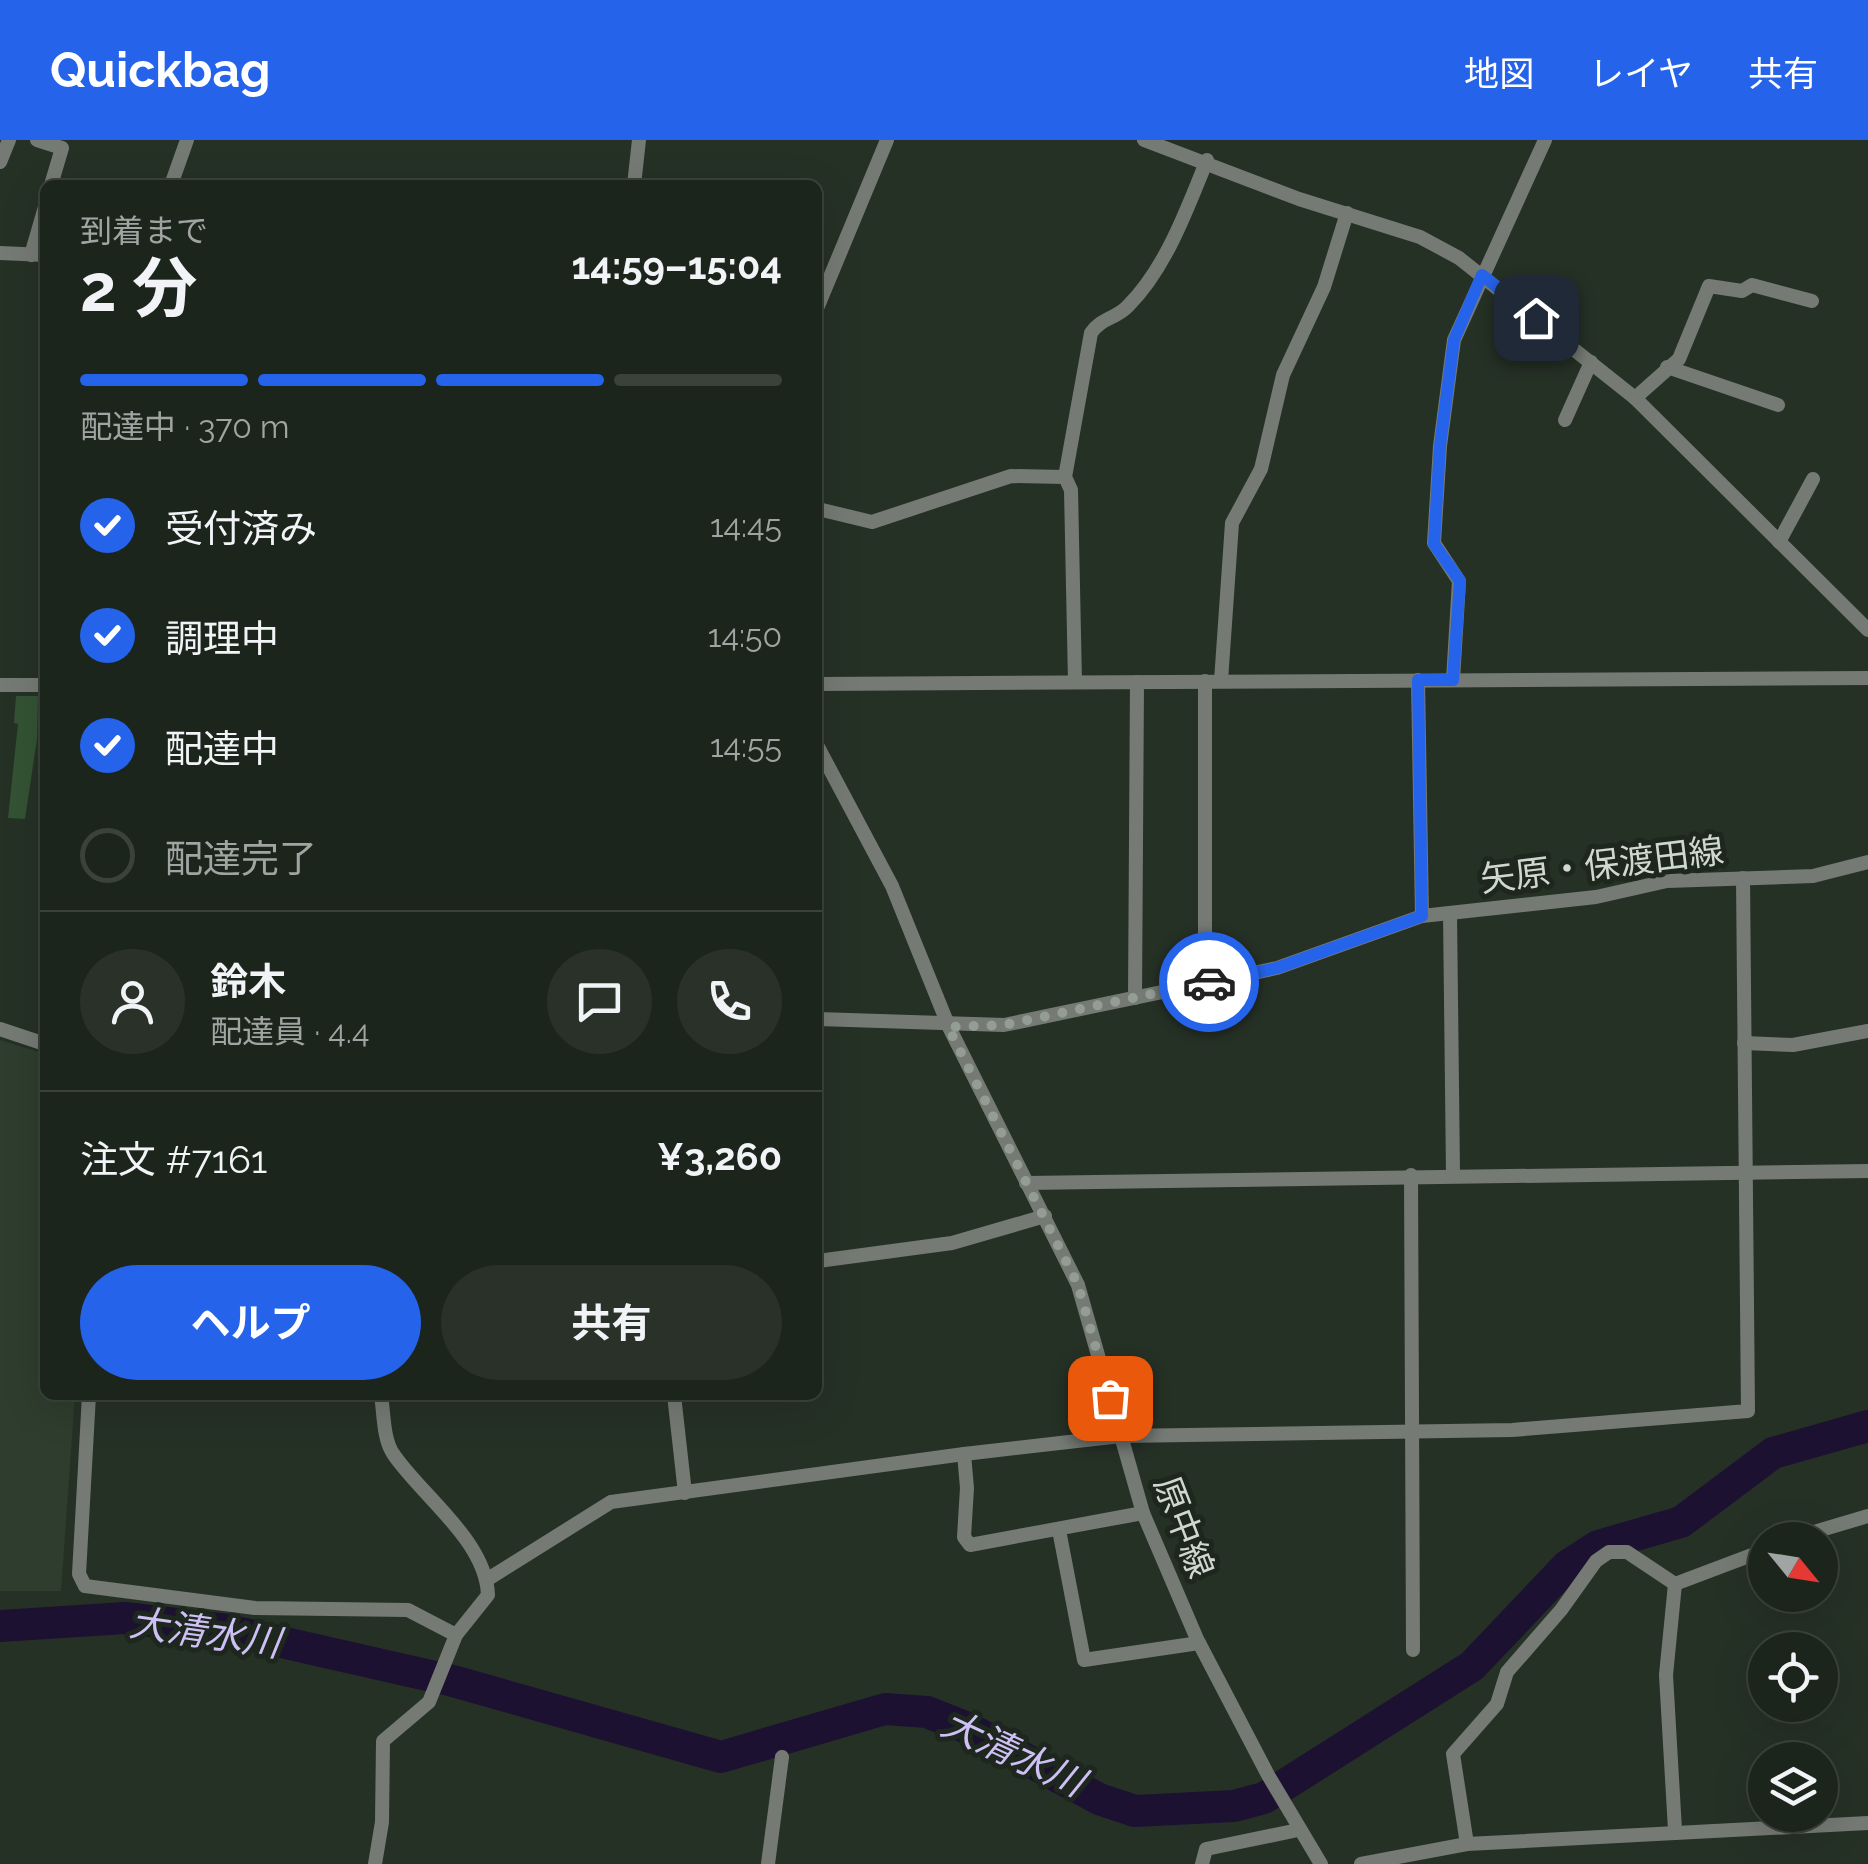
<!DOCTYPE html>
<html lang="ja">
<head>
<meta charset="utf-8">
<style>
  body { margin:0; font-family:Raleway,"Noto Sans JP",sans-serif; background:#293129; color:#f1f3f6; height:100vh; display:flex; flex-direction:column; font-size:38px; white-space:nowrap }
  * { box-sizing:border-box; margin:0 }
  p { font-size:32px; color:#a0a5a3 }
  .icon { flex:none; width:55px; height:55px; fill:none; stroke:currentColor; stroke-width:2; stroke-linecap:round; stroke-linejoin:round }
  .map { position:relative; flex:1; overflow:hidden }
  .panel { position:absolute; left:40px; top:40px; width:782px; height:1220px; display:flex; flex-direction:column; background:#1c251c; border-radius:15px; box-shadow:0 10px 40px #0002,0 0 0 2px #3a423b }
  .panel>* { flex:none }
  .needle { width:65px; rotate:120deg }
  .controls { position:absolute; left:1748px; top:1382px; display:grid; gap:20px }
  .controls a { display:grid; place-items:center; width:90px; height:90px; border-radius:50%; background:#1c251c; box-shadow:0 10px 40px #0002,0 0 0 2px #3a423b; font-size:50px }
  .pin { position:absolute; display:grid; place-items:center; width:85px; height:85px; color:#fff; margin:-42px; border-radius:20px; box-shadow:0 5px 15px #0006 }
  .courier { position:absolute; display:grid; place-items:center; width:100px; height:100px; margin:-50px; border:8px solid #2563eb; border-radius:50%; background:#fff; color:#222; box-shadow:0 2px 12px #0007 }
  .head em { font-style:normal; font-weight:700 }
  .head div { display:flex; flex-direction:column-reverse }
  .head { display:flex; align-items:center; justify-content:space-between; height:170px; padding:0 40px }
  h1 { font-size:65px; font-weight:700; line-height:75px }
  .bar { display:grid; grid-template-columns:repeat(4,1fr); gap:15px 10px; align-content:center; height:120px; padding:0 40px }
  .bar i { height:12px; border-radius:8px; background:#3a423b }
  .bar .current { background:#2563eb }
  .bar p { grid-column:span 4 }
  .line { display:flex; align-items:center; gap:25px; padding:0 40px; border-top:2px solid #3a423b }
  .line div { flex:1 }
  .round { display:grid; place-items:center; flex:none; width:105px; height:105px; border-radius:52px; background:#293129 }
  ol { padding:0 40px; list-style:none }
  li { display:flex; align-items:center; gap:30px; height:110px }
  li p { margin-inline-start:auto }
  li .icon { padding:10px; border-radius:50%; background:#2563eb; color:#fff; stroke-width:4 }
  li:last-child { color:#a0a5a3 }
  li i { width:55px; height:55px; border:5px solid #3a423b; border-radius:50% }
  .action { display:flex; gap:20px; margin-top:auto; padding:20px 40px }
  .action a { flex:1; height:115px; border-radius:60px; background:#2563eb; color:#fff; font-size:40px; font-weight:700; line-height:115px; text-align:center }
  .action a+a { background:#293129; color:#f1f3f6 }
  header { display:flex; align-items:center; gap:60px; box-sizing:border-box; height:140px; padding:0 50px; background:#2563eb; color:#fff }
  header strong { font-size:48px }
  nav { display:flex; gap:55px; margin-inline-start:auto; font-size:35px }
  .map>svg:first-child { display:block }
  .built { fill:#2e3d2e }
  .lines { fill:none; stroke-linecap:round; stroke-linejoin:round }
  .river { stroke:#1d1132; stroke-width:32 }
  .building { fill:#335334 }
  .street { stroke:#757a75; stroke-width:14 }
  .done { stroke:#949d94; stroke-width:10; stroke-dasharray:0 18 }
  .route { stroke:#2563eb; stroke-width:12 }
  .labels { text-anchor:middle; stroke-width:10; stroke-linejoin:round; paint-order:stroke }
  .street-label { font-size:35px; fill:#d0d7d0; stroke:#1d271d }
  .water-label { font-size:38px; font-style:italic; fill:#cec0f5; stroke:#1d271d }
</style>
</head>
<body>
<header>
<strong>Quickbag</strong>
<nav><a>地図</a><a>レイヤ</a><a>共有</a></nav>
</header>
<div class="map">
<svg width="1868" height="1724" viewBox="0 0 1868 1724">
  <rect width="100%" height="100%" fill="#263126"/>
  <!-- built -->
  <polygon class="built" points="0,900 45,914 45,1255 75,1255 61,1451 0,1451"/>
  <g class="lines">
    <!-- river -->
    <polyline class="river" points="0,1486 125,1478 228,1490 453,1541 721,1617 885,1569 927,1572 970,1589 1099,1659 1135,1671 1234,1666 1264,1658 1472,1526 1567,1426 1598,1406 1681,1382 1773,1313 1868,1286"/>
  </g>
  <!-- building -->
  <polygon class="building" points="16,556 38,556 37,599 25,679 8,678 18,584 14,583"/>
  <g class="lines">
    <!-- street -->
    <g class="street">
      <polyline points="37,0 62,8 51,45"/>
      <polyline points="1144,0 1299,59 1420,97 1459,118 1635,258 1868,490"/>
      <polyline points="0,22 9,0"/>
      <polyline points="171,45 187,0"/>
      <polyline points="634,45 639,0"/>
      <polyline points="0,113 45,115"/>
      <polyline points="31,115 45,67"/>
      <polyline points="818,166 887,0"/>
      <polyline points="1667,227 1778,265"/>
      <polyline points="1635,258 1679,219 1709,146 1742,151 1752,145 1812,161"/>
      <polyline points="1565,280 1591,222"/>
      <polyline points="818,369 872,382 1011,336 1065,337"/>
      <polyline points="1779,402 1813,339"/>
      <polyline points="1418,540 1422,776"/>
      <polyline points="1453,540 1459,441 1434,403 1440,306 1454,200 1545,0"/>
      <polyline points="1221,541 1232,383 1261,329 1283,235 1324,147 1347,73"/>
      <path d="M1075,542L1071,350L1065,337L1091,193C1102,177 1116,179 1128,166C1166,128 1187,69 1207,20"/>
      <polyline points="818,544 1868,538"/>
      <polyline points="0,545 45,545"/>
      <polyline points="818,607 892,746 949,887 1078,1145 1143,1373 1197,1499 1268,1635 1321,1724"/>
      <polyline points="1450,773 1453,1034"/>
      <polyline points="1205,843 1205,541"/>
      <polyline points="1135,858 1137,542"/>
      <polyline points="818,879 1004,885 1277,828 1422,776 1596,757 1667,741 1813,736 1868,722"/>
      <polyline points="0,889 45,904"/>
      <polyline points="1744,903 1793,905 1868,891"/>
      <polyline points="1411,1035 1413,1510"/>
      <polyline points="1026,1043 1868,1031"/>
      <polyline points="818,1121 952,1103 1045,1076"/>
      <polyline points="89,1255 79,1434 85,1446 255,1468 408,1470 456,1495"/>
      <polyline points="674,1255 685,1353"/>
      <polyline points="964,1314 967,1348 964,1397 970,1405 1143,1373"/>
      <polyline points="1059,1390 1084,1520 1199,1503"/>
      <polyline points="1787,1400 1868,1376"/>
      <polyline points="488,1439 611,1362 964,1314 1121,1296 1512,1290 1748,1271 1743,738"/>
      <polyline points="1675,1444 1666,1535 1675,1690"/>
      <polyline points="1467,1704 1453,1614 1497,1564 1507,1532 1561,1470 1596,1421 1609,1412 1627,1412 1675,1444 1765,1410"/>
      <path d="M375,1724L382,1682L383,1601L429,1562L456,1495L488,1455C486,1401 423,1357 394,1315C383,1300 384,1274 381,1255"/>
      <polyline points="768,1724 782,1617"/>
      <polyline points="1202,1724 1206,1709 1298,1690"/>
      <polyline points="1361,1724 1467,1704 1868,1683"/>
    </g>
  </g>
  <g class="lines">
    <!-- done -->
    <polyline class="done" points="1110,1258 1078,1145 948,887 1004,885 1209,842"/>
    <!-- route -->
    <polyline class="route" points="1209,842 1277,828 1422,776 1418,540 1453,540 1460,441 1434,404 1440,306 1454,200 1482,135 1536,178"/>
  </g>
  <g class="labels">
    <!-- street labels -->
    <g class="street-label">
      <text transform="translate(1602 725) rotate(-7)" y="12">矢原・保渡田線</text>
      <text transform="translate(1184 1387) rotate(69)" y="12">原中線</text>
    </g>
    <!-- water labels -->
    <g class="water-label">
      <text transform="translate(205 1493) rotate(8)" y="13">大清水川</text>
      <text transform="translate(1013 1613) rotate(25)" y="13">大清水川</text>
    </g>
  </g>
</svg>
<div class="controls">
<a><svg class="needle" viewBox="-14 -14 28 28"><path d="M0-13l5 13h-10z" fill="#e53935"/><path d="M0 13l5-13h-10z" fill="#a0a5a3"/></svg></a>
<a><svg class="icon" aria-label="locate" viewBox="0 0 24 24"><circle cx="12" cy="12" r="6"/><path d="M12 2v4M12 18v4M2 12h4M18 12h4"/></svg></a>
<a><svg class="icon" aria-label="layers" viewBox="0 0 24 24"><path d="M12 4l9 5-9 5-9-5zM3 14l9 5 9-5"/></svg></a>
</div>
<div class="pin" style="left:1110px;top:1258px;background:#ea580c"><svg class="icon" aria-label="bag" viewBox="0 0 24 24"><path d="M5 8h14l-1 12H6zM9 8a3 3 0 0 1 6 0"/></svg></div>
<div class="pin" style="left:1536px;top:178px;background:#1f2937"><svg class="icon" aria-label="home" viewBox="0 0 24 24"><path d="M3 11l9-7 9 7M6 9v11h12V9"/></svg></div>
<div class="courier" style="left:1209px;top:842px"><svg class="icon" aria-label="car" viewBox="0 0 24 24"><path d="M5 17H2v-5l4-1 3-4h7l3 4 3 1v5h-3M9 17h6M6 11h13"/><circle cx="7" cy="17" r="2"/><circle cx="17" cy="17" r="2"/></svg></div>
<section class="panel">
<div class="head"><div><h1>2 分</h1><p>到着まで</p></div><em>14:59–15:04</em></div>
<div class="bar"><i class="current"></i><i class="current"></i><i class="current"></i><i></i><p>配達中 · 370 m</p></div>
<ol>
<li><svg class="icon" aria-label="check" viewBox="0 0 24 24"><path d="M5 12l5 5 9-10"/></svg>受付済み<p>14:45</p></li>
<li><svg class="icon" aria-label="check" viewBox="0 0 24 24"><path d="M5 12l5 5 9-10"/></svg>調理中<p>14:50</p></li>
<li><svg class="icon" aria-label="check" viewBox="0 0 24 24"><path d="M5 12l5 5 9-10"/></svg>配達中<p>14:55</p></li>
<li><i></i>配達完了</li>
</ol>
<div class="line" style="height:180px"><a class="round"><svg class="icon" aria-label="person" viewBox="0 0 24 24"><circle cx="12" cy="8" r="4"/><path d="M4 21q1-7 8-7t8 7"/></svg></a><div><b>鈴木</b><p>配達員 · 4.4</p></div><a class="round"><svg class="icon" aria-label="chat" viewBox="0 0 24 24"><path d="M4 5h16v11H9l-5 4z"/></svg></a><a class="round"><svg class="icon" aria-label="phone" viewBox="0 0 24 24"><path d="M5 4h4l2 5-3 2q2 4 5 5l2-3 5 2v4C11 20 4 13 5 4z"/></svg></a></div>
<div class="line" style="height:130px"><div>注文 #7161</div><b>¥3,260</b></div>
<div class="action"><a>ヘルプ</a><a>共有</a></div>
</section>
</div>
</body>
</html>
